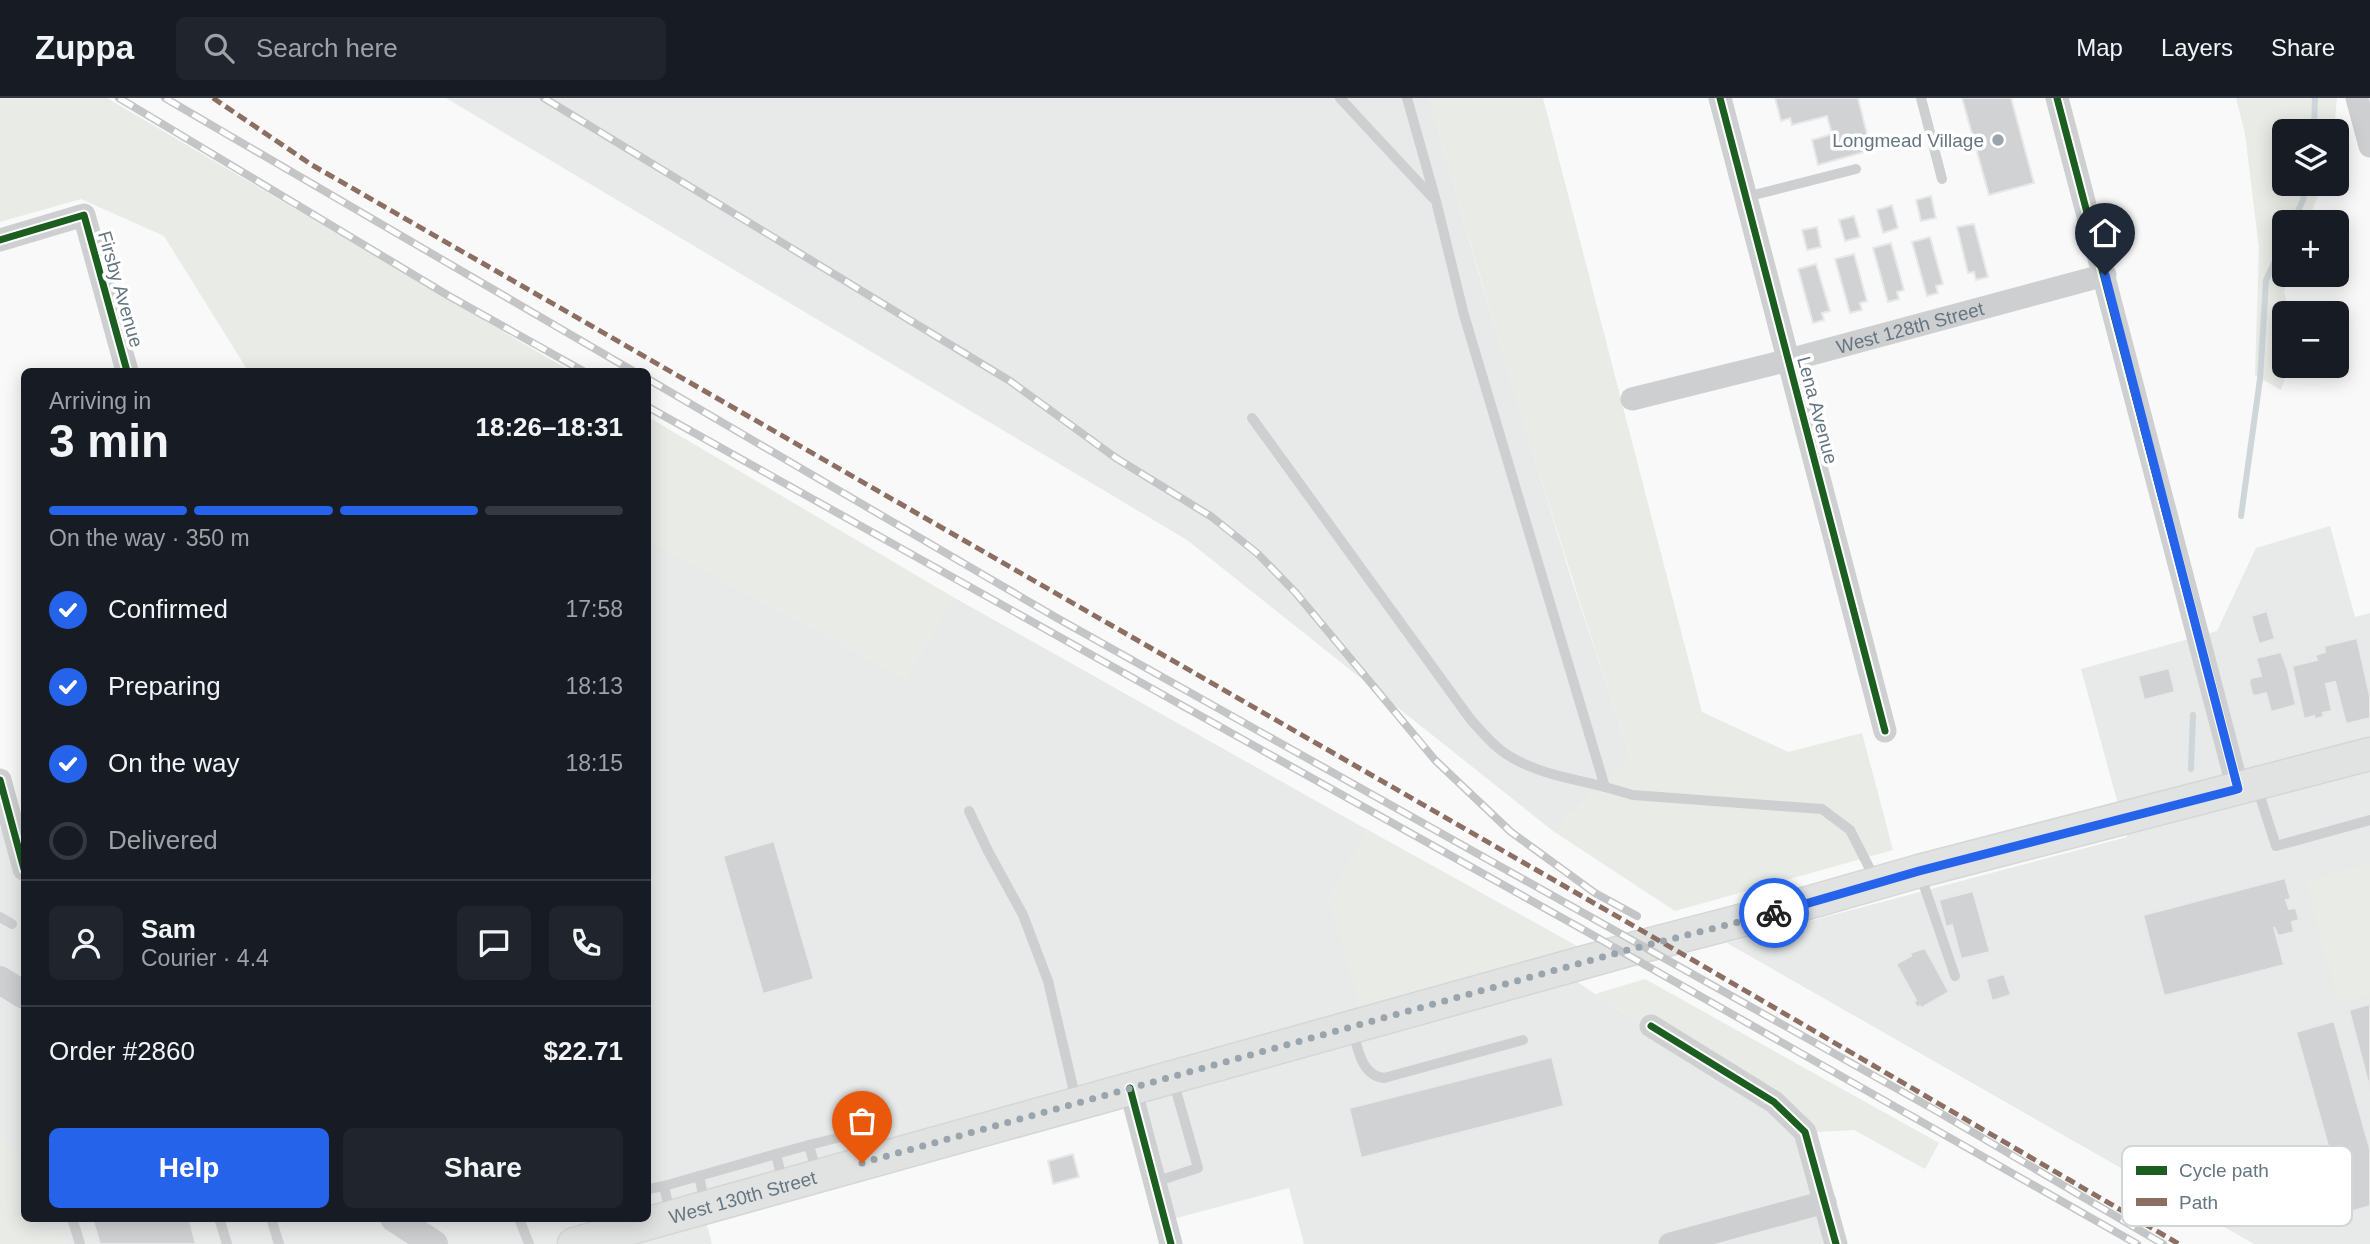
<!DOCTYPE html>
<html lang="en">
<head>
<meta charset="utf-8">
<style>
  body { margin:0; font-family:Helvetica,sans-serif; background:#20242c; color:#f1f3f6; height:100vh; display:flex; flex-direction:column; font-size:26px; white-space:nowrap }
  * { box-sizing:border-box; margin:0 }
  p { font-size:23px; color:#9ea1a6 }
  .icon { flex:none; width:38px; height:38px; fill:none; stroke:currentColor; stroke-width:2; stroke-linecap:round; stroke-linejoin:round }
  .map { position:relative; flex:1; overflow:hidden }
  .side { position:absolute; left:21px; top:270px; width:630px; height:854px; display:flex; flex-direction:column; background:#171b24; border-radius:10px; box-shadow:0 4px 18px #0003 }
  .side>* { flex:none }
  .buttons { position:absolute; left:2272px; top:21px; display:grid; gap:14px }
  .buttons a { display:grid; place-items:center; width:77px; height:77px; border-radius:10px; background:#171b24; box-shadow:0 4px 18px #0003; font-size:35px }
  .pin { position:absolute; display:grid; place-items:center; width:60px; height:60px; color:#fff; margin:-72px -30px; border-radius:50% 50% 50% 0; rotate:-45deg; box-shadow:0 0 7px #0007 }
  .pin .icon { rotate:45deg }
  .courier { position:absolute; display:grid; place-items:center; width:70px; height:70px; margin:-35px; border:5px solid #2563eb; border-radius:50%; background:#fff; color:#222; box-shadow:0 2px 9px #0007 }
  .overview em { font-style:normal; font-weight:700 }
  .overview div { display:flex; flex-direction:column-reverse }
  .overview { display:flex; align-items:center; justify-content:space-between; height:119px; padding:0 28px }
  h1 { font-size:46px; font-weight:700; line-height:52px }
  .bar { display:grid; grid-template-columns:repeat(4,1fr); gap:10px 7px; align-content:center; height:84px; padding:0 28px }
  .bar i { height:9px; border-radius:5px; background:#363941 }
  .bar .on { background:#2563eb }
  .bar p { grid-column:span 4 }
  .line { display:flex; align-items:center; gap:18px; padding:0 28px; border-top:2px solid #363941 }
  .line div { flex:1 }
  .round { display:grid; place-items:center; flex:none; width:74px; height:74px; border-radius:10px; background:#20242c }
  ol { padding:0 28px; list-style:none }
  li { display:flex; align-items:center; gap:21px; height:77px }
  li p { margin-inline-start:auto }
  li .icon { padding:7px; border-radius:50%; background:#2563eb; color:#fff; stroke-width:4 }
  li:last-child { color:#9ea1a6 }
  li i { width:38px; height:38px; border:4px solid #363941; border-radius:50% }
  .action { display:flex; gap:14px; margin-top:auto; padding:14px 28px }
  .action a { flex:1; height:80px; border-radius:10px; background:#2563eb; color:#fff; font-size:28px; font-weight:700; line-height:80px; text-align:center }
  .action a+a { background:#20242c; color:#f1f3f6 }
  header { display:flex; align-items:center; gap:42px; box-sizing:border-box; height:98px; padding:0 35px; background:#171b24; border-bottom:2px solid #363941 }
  header strong { font-size:33px }
  nav { display:flex; gap:38px; margin-inline-start:auto; font-size:24px }
  .search { width:490px; height:63px; background:#20242c; display:flex; align-items:center; gap:18px; box-sizing:border-box; padding:0 24px; border-radius:10px; color:#9ea1a6; font-size:26px }
  .map>svg:first-child { display:block }
  .built { fill:#e8e9e9 }
  .green { fill:#e8ebe6 }
  .lines { fill:none; stroke-linecap:round; stroke-linejoin:round }
  .stream { stroke:#ced6d9; stroke-width:6 }
  .building { fill:#d0d2d3; stroke:#e8e8e8; stroke-width:2 }
  .secondary-casing { stroke:#d5d6d7; stroke-width:35 }
  .service { stroke:#cecfd0; stroke-width:10 }
  .minor { stroke:#cecfd0; stroke-width:23 }
  .tertiary { stroke:#cecfd0; stroke-width:28 }
  .secondary { stroke:#e1e2e2; stroke-width:32 }
  .rail-casing { stroke:#c3c5c6; stroke-width:8 }
  .rail { stroke:#fff; stroke-width:5; stroke-dasharray:16; stroke-linecap:butt }
  .quiet { stroke:#8d6e63; stroke-width:5; stroke-dasharray:10 5; stroke-linecap:butt }
  .cycleway-casing { stroke:#fff; stroke-width:11 }
  .cycleway { stroke:#1b5e20; stroke-width:7 }
  .done { stroke:#99a4ac; stroke-width:7; stroke-dasharray:0 12.6 }
  .route { stroke:#2563eb; stroke-width:9 }
  .poi-dot { fill:#99a4ac; stroke:#fff; stroke-width:2.5 }
  .labels { text-anchor:middle; stroke-width:7; stroke-linejoin:round; paint-order:stroke }
  .poi-label { font-size:19px; fill:#657683; stroke:#fff; text-anchor:end }
  .street-label { font-size:19px; fill:#657683; stroke:#fff }
  .key { fill:#fff; stroke:#d1d6da; stroke-width:2 }
  .key-label { font-size:19px; fill:#657683 }
</style>
</head>
<body>
<header>
<strong>Zuppa</strong>
<div class="search"><svg class="icon" aria-label="search" viewBox="0 0 24 24"><circle cx="10" cy="10" r="6"/><path d="M15 15l6 6"/></svg>Search here</div>
<nav><a>Map</a><a>Layers</a><a>Share</a></nav>
</header>
<div class="map">
<svg width="2370" height="1146" viewBox="0 0 2370 1146">
  <rect width="100%" height="100%" fill="#f9f9f9"/>
  <!-- built -->
  <g class="built">
    <polygon points="446,0 1429,0 1478,173 1571,480 1631,660 1553,733 1187,442"/>
    <polygon points="2330,428 2355,519 2370,515 2370,1146 2254,1146 1727,845 2127,739 2081,571 2217,533 2256,450"/>
    <polygon points="648,442 906,580 953,499 1368,732 1329,803 1548,864 1799,1035 1829,1146 1304,1146 1289,1090 1173,1121 1136,979 700,1101 712,1146 65,1146 60,1132 40,1136 35,1120 648,1120"/>
    <polygon points="17,725 24,751 24,1084 13,1046 0,1038 0,730"/>
  </g>
  <!-- green -->
  <g class="green">
    <polygon points="0,0 107,0 570,273 248,273 164,138 81,101 0,124"/>
    <path d="M1429,0H1543L1702,614L1788,654L1862,635L1893,752L1675,813L1553,733L1631,660C1558,442 1491,222 1429,0Z"/>
    <polygon points="2236,0 2337,0 2334,33 2284,33 2284,86 2322,86 2308,124 2284,124 2284,177 2290,177 2284,194 2290,215 2284,215 2284,268 2290,268 2281,292 2255,277 2259,150 2245,36"/>
    <polygon points="648,319 953,499 906,580 648,442"/>
    <polygon points="1368,732 1588,854 1361,916 1329,803"/>
    <polygon points="2370,765 2370,896 2338,905 2305,783"/>
    <polygon points="1645,881 1939,1045 1925,1071 1854,1032 1799,1035 1595,896"/>
    <polygon points="0,1038 13,1045 24,1085 24,1120 35,1120 40,1136 61,1131 65,1146 0,1146"/>
  </g>
  <g class="lines">
    <!-- stream -->
    <g class="stream">
      <polyline points="2314,33 2315,0"/>
      <polyline points="2293,124 2303,102 2306,86"/>
      <polyline points="2241,418 2260,281 2266,182 2284,144"/>
      <polyline points="2191,671 2193,617"/>
    </g>
  </g>
  <!-- building -->
  <g class="building">
    <polygon points="1775,0 1858,0 1871,52 1818,67 1812,42 1832,36 1827,18 1792,27 1790,20 1781,23"/>
    <polygon points="1962,0 2011,0 2034,85 1989,97"/>
    <polygon points="1931,98 1936,120 1921,123 1916,102"/>
    <polygon points="1892,107 1898,130 1883,135 1877,112"/>
    <polygon points="1854,118 1860,139 1845,143 1839,122"/>
    <polygon points="1974,126 1988,179 1976,182 1974,174 1968,175 1957,129"/>
    <polygon points="1817,129 1821,149 1807,152 1802,132"/>
    <polygon points="1930,139 1943,186 1936,188 1938,195 1927,198 1912,144"/>
    <polygon points="1891,145 1904,192 1897,194 1899,201 1888,204 1873,150"/>
    <polygon points="1854,156 1867,203 1860,205 1862,212 1850,215 1835,161"/>
    <polygon points="1816,166 1830,213 1822,215 1824,222 1813,225 1798,171"/>
    <polygon points="2267,513 2275,541 2259,546 2251,518"/>
    <polygon points="2357,540 2370,598 2370,620 2346,626 2335,584 2326,586 2332,613 2323,615 2324,619 2315,621 2314,618 2304,621 2292,568 2317,562 2315,557 2325,554 2324,548"/>
    <polygon points="2281,554 2288,573 2296,607 2271,614 2266,595 2255,598 2252,596 2249,584 2251,580 2261,578 2256,560"/>
    <polygon points="2169,570 2175,594 2144,602 2138,578"/>
    <polygon points="774,743 814,881 763,896 723,758"/>
    <polygon points="2285,780 2291,801 2286,802 2289,811 2296,810 2299,822 2292,824 2294,834 2278,838 2274,829 2284,867 2164,898 2143,817"/>
    <polygon points="1973,793 1990,854 1961,861 1952,827 1946,829 1939,802"/>
    <polygon points="1925,850 1949,894 1921,910 1920,908 1917,910 1914,904 1916,902 1896,866 1911,858 1910,855"/>
    <polygon points="2004,876 2011,897 1992,903 1986,881"/>
    <polygon points="2370,906 2370,992 2349,912"/>
    <polygon points="2334,923 2370,1051 2370,1108 2347,1115 2296,934"/>
    <polygon points="1552,959 1564,1008 1361,1060 1349,1010"/>
    <polygon points="1073,1056 1079,1079 1053,1086 1048,1063"/>
    <polygon points="92,1120 189,1120 196,1146 100,1146"/>
  </g>
  <g class="lines">
    <!-- secondary casing -->
    <g class="secondary-casing">
      <g id="secondary">
        <path id="s2" d="M574,1146L1628,852L1790,810L1919,773L2370,656"/>
      </g>
    </g>
    <!-- service -->
    <g class="service">
      <polyline points="1340,0 1433,100"/>
      <polyline points="1407,0 1436,103 1464,217 1605,689 1633,697 1822,711 1850,732 1876,783"/>
      <polyline points="1921,0 1942,81"/>
      <polyline points="1746,99 1856,71"/>
      <path d="M1252,320L1471,622C1483,635 1495,650 1511,659C1539,676 1574,681 1605,689"/>
      <polyline points="2257,689 2276,748 2370,722"/>
      <polyline points="969,713 988,753 1023,817 1048,883 1076,1002"/>
      <polyline points="1920,776 1955,878"/>
      <polyline points="0,819 12,826"/>
      <path d="M1352,931C1358,951 1361,977 1384,980L1523,942"/>
      <polyline points="817,1076 809,1047 869,1032 874,1036 883,1056"/>
      <polyline points="1155,1084 1198,1070 1173,982"/>
      <polyline points="783,1085 776,1056 809,1047"/>
      <polyline points="648,1091 664,1088"/>
      <polyline points="705,1106 699,1078 776,1056"/>
      <polyline points="670,1115 664,1088 699,1078"/>
      <polyline points="72,1120 80,1146"/>
      <polyline points="219,1120 227,1146"/>
      <polyline points="271,1120 279,1146"/>
      <polyline points="519,1120 529,1146"/>
    </g>
    <!-- minor -->
    <g class="minor">
      <polyline points="1720,0 1885,633"/>
      <polyline points="2057,0 2238,691"/>
      <polyline points="2357,0 2370,48"/>
      <polyline points="0,142 84,117 127,273"/>
      <path id="s1" d="M1632,301L1789,262L2105,177"/>
      <polyline points="0,682 24,771"/>
      <polyline points="1651,928 1774,1004 1805,1034 1836,1146"/>
      <polyline points="1130,990 1171,1146"/>
      <polyline points="1670,1146 1825,1104"/>
    </g>
    <!-- tertiary -->
    <g class="tertiary">
      <polyline points="0,882 24,897"/>
      <polyline points="394,1120 434,1146"/>
    </g>
    <!-- secondary -->
    <use href="#secondary" class="secondary"/>
    <!-- rail casing -->
    <g class="rail-casing">
      <g id="rail">
        <polyline points="119,0 449,198 583,273"/>
        <polyline points="165,0 633,273"/>
        <polyline points="544,0 1010,283 1116,360 1212,419 1258,456 1295,494 1435,662 1511,734 1595,795 1637,818"/>
        <polyline points="648,281 1057,520 1935,1012 2163,1146"/>
        <polyline points="648,309 1582,831 2137,1146"/>
      </g>
    </g>
    <!-- rail -->
    <use href="#rail" class="rail"/>
    <!-- quiet -->
    <polyline class="quiet" points="213,0 312,67 1691,861 2179,1146"/>
    <!-- cycleway casing -->
    <g class="cycleway-casing">
      <g id="cycleway">
        <polyline points="1720,0 1885,633"/>
        <polyline points="2057,0 2238,691"/>
        <polyline points="0,142 84,117 127,273"/>
        <polyline points="0,682 24,771"/>
        <polyline points="1651,928 1774,1004 1805,1034 1836,1146"/>
        <polyline points="1130,990 1171,1146"/>
      </g>
    </g>
    <!-- cycleway -->
    <use href="#cycleway" class="cycleway"/>
  </g>
  <g class="lines">
    <!-- done -->
    <polyline class="done" points="862,1065 1628,852 1774,815"/>
    <!-- route -->
    <polyline class="route" points="1774,815 1919,773 2238,691 2105,177"/>
  </g>
  <!-- markers -->
  <circle class="poi-dot" cx="1998" cy="42" r="7"/>
  <g class="labels">
    <!-- poi labels -->
    <g class="poi-label">
      <text x="1984" y="49">Longmead Village</text>
    </g>
    <!-- street labels -->
    <g class="street-label">
      <text transform="translate(121 191) rotate(74)" y="7">Firsby Avenue</text>
      <text dy="7" stroke="none"><textPath href="#s1" startOffset="287">West 128th Street</textPath></text>
      <text transform="translate(1818 312) rotate(75)" y="7">Lena Avenue</text>
      <text dy="7" stroke="none"><textPath href="#s2" startOffset="175">West 130th Street</textPath></text>
    </g>
  </g>
  <!-- legend -->
  <rect x="2122" y="1048" width="230" height="80" rx="10" class="key"/>
  <rect x="2136" y="1068" width="31" height="9" fill="#1b5e20"/>
  <rect x="2136" y="1100" width="31" height="8" fill="#8d6e63"/>
  <g class="key-label">
    <text x="2179" y="1079">Cycle path</text>
    <text x="2179" y="1111">Path</text>
  </g>
</svg>
<div class="buttons">
<a><svg class="icon" aria-label="layers" viewBox="0 0 24 24"><path d="M12 4l9 5-9 5-9-5zM3 14l9 5 9-5"/></svg></a>
<a>+</a>
<a>−</a>
</div>
<div class="pin" style="left:862px;top:1065px;background:#ea580c"><svg class="icon" aria-label="bag" viewBox="0 0 24 24"><path d="M5 8h14l-1 12H6zM9 8a3 3 0 0 1 6 0"/></svg></div>
<div class="pin" style="left:2105px;top:177px;background:#1f2937"><svg class="icon" aria-label="home" viewBox="0 0 24 24"><path d="M3 11l9-7 9 7M6 9v11h12V9"/></svg></div>
<div class="courier" style="left:1774px;top:815px"><svg class="icon" aria-label="bike" viewBox="0 0 24 24"><circle cx="6" cy="16" r="4"/><circle cx="18" cy="16" r="4"/><path d="M6 16l4-8h5l3 8M10 8l3 8H6M13 5h3"/></svg></div>
<section class="side">
<div class="overview"><div><h1>3 min</h1><p>Arriving in</p></div><em>18:26–18:31</em></div>
<div class="bar"><i class="on"></i><i class="on"></i><i class="on"></i><i></i><p>On the way · 350 m</p></div>
<ol>
<li><svg class="icon" aria-label="check" viewBox="0 0 24 24"><path d="M5 12l5 5 9-10"/></svg>Confirmed<p>17:58</p></li>
<li><svg class="icon" aria-label="check" viewBox="0 0 24 24"><path d="M5 12l5 5 9-10"/></svg>Preparing<p>18:13</p></li>
<li><svg class="icon" aria-label="check" viewBox="0 0 24 24"><path d="M5 12l5 5 9-10"/></svg>On the way<p>18:15</p></li>
<li><i></i>Delivered</li>
</ol>
<div class="line" style="height:126px"><a class="round"><svg class="icon" aria-label="person" viewBox="0 0 24 24"><circle cx="12" cy="8" r="4"/><path d="M4 21q1-7 8-7t8 7"/></svg></a><div><b>Sam</b><p>Courier · 4.4</p></div><a class="round"><svg class="icon" aria-label="chat" viewBox="0 0 24 24"><path d="M4 5h16v11H9l-5 4z"/></svg></a><a class="round"><svg class="icon" aria-label="phone" viewBox="0 0 24 24"><path d="M5 4h4l2 5-3 2q2 4 5 5l2-3 5 2v4C11 20 4 13 5 4z"/></svg></a></div>
<div class="line" style="height:91px"><div>Order #2860</div><b>$22.71</b></div>
<div class="action"><a>Help</a><a>Share</a></div>
</section>
</div>
</body>
</html>
